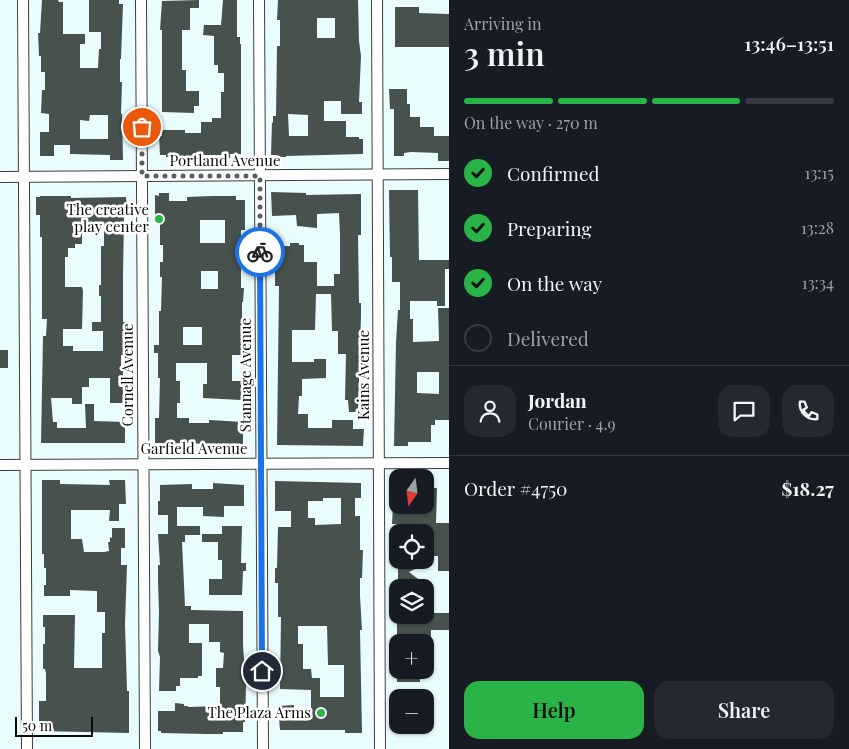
<!DOCTYPE html>
<html lang="en">
<head>
<meta charset="utf-8">
<style>
  body { margin:0; font-family:"Playfair Display",serif; background:#242831; color:#f1f3f6; height:100vh; display:flex; flex-direction:column; font-size:19px; white-space:nowrap }
  * { box-sizing:border-box; margin:0 }
  p { font-size:16px; color:#9ea1a6 }
  .icon { flex:none; width:28px; height:28px; fill:none; stroke:currentColor; stroke-width:2; stroke-linecap:round; stroke-linejoin:round }
  .map { position:relative; flex:1; overflow:hidden }
  .panel { display:flex; flex-direction:column; background:#171b24; width:400px }
  .panel>* { flex:none }
  .needle { width:32px; rotate:194deg }
  .tools { position:absolute; left:389px; top:469px; display:grid; gap:10px }
  .tools a { display:grid; place-items:center; width:45px; height:45px; border-radius:10px; background:#171b24; box-shadow:0 1px 4px #0004; font-size:25px }
  .scale { position:absolute; left:15px; bottom:12px; width:78px; box-sizing:border-box; padding-left:5px; border:2px solid #0a0a0a; border-top:0; font-size:14px; line-height:18px; white-space:nowrap; color:#0a0a0a; -webkit-text-stroke:4px #fff; paint-order:stroke }
  .pin { position:absolute; display:grid; place-items:center; width:42px; height:42px; color:#fff; margin:-21px; border:2px solid #fff; border-radius:50%; box-shadow:0 1px 5px #0007 }
  .courier { position:absolute; display:grid; place-items:center; width:50px; height:50px; margin:-25px; border:4px solid #1a73e8; border-radius:50%; background:#fff; color:#222; box-shadow:0 1px 6px #0007 }
  .headline em { font-style:normal; font-weight:600 }
  .headline div { display:flex; flex-direction:column-reverse }
  .headline { display:flex; align-items:center; justify-content:space-between; height:85px; padding:0 15px }
  h1 { font-size:32px; font-weight:600; line-height:38px }
  .bar { display:grid; grid-template-columns:repeat(4,1fr); gap:8px 5px; align-content:center; height:60px; padding:0 15px }
  .bar i { height:6px; border-radius:4px; background:#363941 }
  .bar .current { background:#2ab346 }
  .bar p { grid-column:span 4 }
  .line { display:flex; align-items:center; gap:12px; padding:0 15px; border-top:1px solid #363941 }
  .line div { flex:1 }
  .round { display:grid; place-items:center; flex:none; width:52px; height:52px; border-radius:15px; background:#242831 }
  ol { padding:0 15px; list-style:none }
  li { display:flex; align-items:center; gap:15px; height:55px }
  li p { margin-inline-start:auto }
  li .icon { padding:5px; border-radius:50%; background:#2ab346; color:#111; stroke-width:4 }
  li:last-child { color:#9ea1a6 }
  li i { width:28px; height:28px; border:2px solid #363941; border-radius:50% }
  .cta { display:flex; gap:10px; margin-top:auto; padding:10px 15px }
  .cta a { flex:1; height:58px; border-radius:15px; background:#2ab346; color:#111; font-size:20px; font-weight:600; line-height:58px; text-align:center }
  .cta a+a { background:#242831; color:#f1f3f6 }
  main { display:flex; flex:1; min-height:0 }
  .map>svg:first-child { display:block }
  .building { fill:#47524e; fill-rule:evenodd }
  .lines { fill:none; stroke-linecap:round; stroke-linejoin:round }
  .street-casing { stroke:#3d3d3d; stroke-width:12 }
  .street { stroke:#fff; stroke-width:10 }
  .done { stroke:#585f5f; stroke-width:5; stroke-dasharray:0 9 }
  .route { stroke:#1a73e8; stroke-width:6 }
  .poi-dot { fill:#2ab346; stroke:#fff; stroke-width:2 }
  .labels { text-anchor:middle; stroke-width:5; stroke-linejoin:round; paint-order:stroke }
  .street-label { font-size:15px; fill:#0a0a0a; stroke:#fff }
  .poi-label { font-size:15px; fill:#0a0a0a; stroke:#fff; text-anchor:end }
</style>
</head>
<body>
<main>
<div class="map">
<svg width="449" height="749" viewBox="0 0 449 749">
  <rect width="100%" height="100%" fill="#e9fdfe"/>
  <!-- building -->
  <g class="building">
    <path d="M42,0H58L59,2H63V34H85V44H80V68H98L99,49H101V32H89V0H119V4H123L121,59H120V82H122L121,114H122L123,160H110V155L70,154V145H54V156H40V132H49V114L41,113L42,90H45V72H41V56H39L38,33H40ZM90,115H108V139H80V120L89,121Z"/>
    <polygon points="199,0 199,8 190,8 190,30 182,30 182,70 186,70 186,91 199,91 199,106 194,106 194,113 162,112 162,30 160,30 162,1"/>
    <polygon points="223,0 237,0 237,37 240,37 240,44 241,44 241,154 230,154 230,158 222,158 222,155 199,155 195,157 166,157 166,155 160,155 159,136 162,136 162,130 185,130 185,133 201,133 201,122 212,122 212,118 221,118 221,92 224,92 224,73 218,73 218,65 214,65 214,36 203,35 204,25 221,25"/>
    <path d="M278,0H358L359,41L361,56L359,102H362V114H341V101H324V121H346V137H359V139H363V154L286,156V157H277V155H271L272,123L273,122V116H276L277,46H280V20H277ZM317,18H335V38H317ZM288,114L308,115V136H289Z"/>
    <polygon points="395,7 419,7 419,13 449,14 449,47 395,47"/>
    <polygon points="389,89 407,89 407,104 410,104 410,117 420,117 420,127 434,127 434,136 449,136 449,161 438,161 438,153 411,152 404,153 404,156 394,156 394,109 390,109"/>
    <path d="M389,190H418L419,260H449V269H445V306H437V301H410V319H413V342L439,341L438,308H449V420H435V425H431V442H408V446H394L396,342L398,310H400V282H392V257H390ZM417,372H439V394L417,393Z"/>
    <polygon points="271,192 306,193 306,195 361,194 361,235 358,235 359,303 361,303 361,316 358,412 349,412 348,400 345,400 346,354 338,354 338,331 332,331 331,294 316,294 315,330 292,330 292,362 314,362 314,359 326,359 326,378 302,379 302,396 299,396 298,414 308,414 308,428 332,428 332,420 353,420 353,429 364,429 363,446 277,445 279,286 275,286 275,246 290,246 290,243 299,243 299,245 304,245 304,262 317,262 317,286 334,286 334,274 340,274 340,235 339,213 317,214 317,228 297,226 296,215 272,216"/>
    <path d="M159,193H169V201H187V197L212,196H236V200H245V230H241V288H244L243,302H242V322H243L242,355H232V381H241V400L203,398V384H207V363H176V381H180V403H177V418H189V423H209V420L243,422V444L155,443V418H159L160,378H158V353H154V345H159V311H161L162,277H160V262H163V245H160V223H155V195L159,196ZM200,220H225V243H200ZM201,271H218V289H201ZM183,327H202V345H183Z"/>
    <path d="M40,196H71V198L126,197L128,216H124L123,277V322H125V355H121V371H123V403H110V378H89V387H82V404H72V398H51L53,422H57V428H86L85,404H94V421L125,422V443H41L43,336H46L47,319H42V237H40V215H36V197H40ZM87,223H104V246H101V285H99V296H101V322H92V331H103V351H73V346H63V329H82L83,291L82,287H65V257H68V248H75V244H82V229H87Z"/>
    <rect x="0" y="350" width="8" height="18"/>
    <polygon points="42,480 60,480 60,484 110,485 109,480 125,480 126,504 119,504 119,521 109,521 110,510 71,510 71,539 82,539 84,552 104,552 109,551 108,542 110,542 110,537 112,538 112,528 125,528 125,548 121,548 121,565 127,565 125,624 127,691 129,691 129,733 39,731 39,701 46,701 46,673 45,669 43,669 43,644 45,644 45,627 43,627 43,615 75,615 74,668 102,668 102,633 105,633 105,612 97,612 97,591 70,590 70,596 44,596 44,585 46,585 46,568 44,568 44,554 42,554"/>
    <path d="M275,481L361,483V498H355V516H360V550H363L362,578H360V596L362,630H360L362,733H345V730H280L278,706L294,705V712H311V690L280,689L281,617H278V583H275V568H277L278,527H291V511H275ZM323,498H341V524L315,525V518H308V501H323ZM298,626H327L328,665H344V697H320V678H312L311,669H303V644H298Z"/>
    <polygon points="213,483 244,485 244,506 224,506 224,517 203,516 203,507 177,507 177,526 200,526 200,535 185,535 185,542 182,542 185,606 191,606 191,610 243,611 243,645 246,686 245,722 243,722 243,732 223,732 223,734 206,734 161,733 161,731 158,731 158,711 175,711 175,703 184,704 184,706 188,706 188,707 220,706 220,687 216,687 216,668 223,668 224,653 220,652 220,642 209,642 209,624 189,624 189,643 202,643 202,676 198,676 198,678 180,678 180,686 176,686 176,691 159,691 160,657 158,651 159,612 158,582 158,565 160,565 158,534 168,534 168,515 158,515 158,501 160,501 160,485 192,484 192,489 213,489"/>
    <polygon points="427,488 437,488 436,523 449,523 449,571 438,571 438,556 425,556 425,532 397,532 397,524 392,524 393,505 426,505"/>
    <polygon points="222,526 242,526 241,563 246,563 246,571 243,571 242,595 209,595 209,579 222,579 222,560 218,560 218,542 202,542 202,534 222,534"/>
    <polygon points="398,561 431,561 409,572 422,582 415,588 398,588"/>
    <polygon points="425,608 434,608 433,613 449,613 449,630 431,630 431,639 419,638 419,642 397,642 397,621 417,621 417,615 425,615"/>
    <rect x="397" y="670" width="23" height="12"/>
  </g>
  <g class="lines">
    <!-- street casing -->
    <g class="street-casing">
      <g id="street">
        <polyline points="23,0 27,749"/>
        <polyline points="141,0 145,749"/>
        <polyline points="259,0 263,749"/>
        <polyline points="377,0 380,749"/>
        <polyline points="0,177 449,174"/>
        <polyline points="0,465 449,463"/>
      </g>
    </g>
    <!-- street -->
    <use href="#street" class="street"/>
  </g>
  <g class="lines">
    <!-- done -->
    <polyline class="done" points="142,127 142,176 260,176 260,252"/>
    <!-- route -->
    <polyline class="route" points="260,252 262,671"/>
  </g>
  <!-- markers -->
  <g class="poi-dot">
    <circle cx="159" cy="219" r="5"/>
    <circle cx="321" cy="713" r="5"/>
  </g>
  <g class="labels">
    <!-- street labels -->
    <g class="street-label">
      <text x="225" y="166">Portland Avenue</text>
      <text transform="translate(128 375) rotate(-90)" y="5">Cornell Avenue</text>
      <text transform="translate(246 375) rotate(-90)" y="5">Stannage Avenue</text>
      <text transform="translate(364 375) rotate(-90)" y="5">Kains Avenue</text>
      <text x="194" y="454">Garfield Avenue</text>
    </g>
    <!-- poi labels -->
    <g class="poi-label">
      <text x="149" y="215">The creative<tspan x="149" dy="17">play center</tspan></text>
      <text x="311" y="718">The Plaza Arms</text>
    </g>
  </g>
</svg>
<div class="tools">
<a><svg class="needle" viewBox="-14 -14 28 28"><path d="M0-13l5 13h-10z" fill="#e53935"/><path d="M0 13l5-13h-10z" fill="#9ea1a6"/></svg></a>
<a><svg class="icon" aria-label="locate" viewBox="0 0 24 24"><circle cx="12" cy="12" r="6"/><path d="M12 2v4M12 18v4M2 12h4M18 12h4"/></svg></a>
<a><svg class="icon" aria-label="layers" viewBox="0 0 24 24"><path d="M12 4l9 5-9 5-9-5zM3 14l9 5 9-5"/></svg></a>
<a>+</a>
<a>−</a>
</div>
<div class="scale">50 m</div>
<div class="pin" style="left:142px;top:127px;background:#ea580c"><svg class="icon" aria-label="bag" viewBox="0 0 24 24"><path d="M5 8h14l-1 12H6zM9 8a3 3 0 0 1 6 0"/></svg></div>
<div class="pin" style="left:262px;top:671px;background:#1f2937"><svg class="icon" aria-label="home" viewBox="0 0 24 24"><path d="M3 11l9-7 9 7M6 9v11h12V9"/></svg></div>
<div class="courier" style="left:260px;top:252px"><svg class="icon" aria-label="bike" viewBox="0 0 24 24"><circle cx="6" cy="16" r="4"/><circle cx="18" cy="16" r="4"/><path d="M6 16l4-8h5l3 8M10 8l3 8H6M13 5h3"/></svg></div>
</div>
<section class="panel">
<div class="headline"><div><h1>3 min</h1><p>Arriving in</p></div><em>13:46–13:51</em></div>
<div class="bar"><i class="current"></i><i class="current"></i><i class="current"></i><i></i><p>On the way · 270 m</p></div>
<ol>
<li><svg class="icon" aria-label="check" viewBox="0 0 24 24"><path d="M5 12l5 5 9-10"/></svg>Confirmed<p>13:15</p></li>
<li><svg class="icon" aria-label="check" viewBox="0 0 24 24"><path d="M5 12l5 5 9-10"/></svg>Preparing<p>13:28</p></li>
<li><svg class="icon" aria-label="check" viewBox="0 0 24 24"><path d="M5 12l5 5 9-10"/></svg>On the way<p>13:34</p></li>
<li><i></i>Delivered</li>
</ol>
<div class="line" style="height:90px"><a class="round"><svg class="icon" aria-label="person" viewBox="0 0 24 24"><circle cx="12" cy="8" r="4"/><path d="M4 21q1-7 8-7t8 7"/></svg></a><div><b>Jordan</b><p>Courier · 4.9</p></div><a class="round"><svg class="icon" aria-label="chat" viewBox="0 0 24 24"><path d="M4 5h16v11H9l-5 4z"/></svg></a><a class="round"><svg class="icon" aria-label="phone" viewBox="0 0 24 24"><path d="M5 4h4l2 5-3 2q2 4 5 5l2-3 5 2v4C11 20 4 13 5 4z"/></svg></a></div>
<div class="line" style="height:65px"><div>Order #4750</div><b>$18.27</b></div>
<div class="cta"><a>Help</a><a>Share</a></div>
</section>
</main>
</body>
</html>
